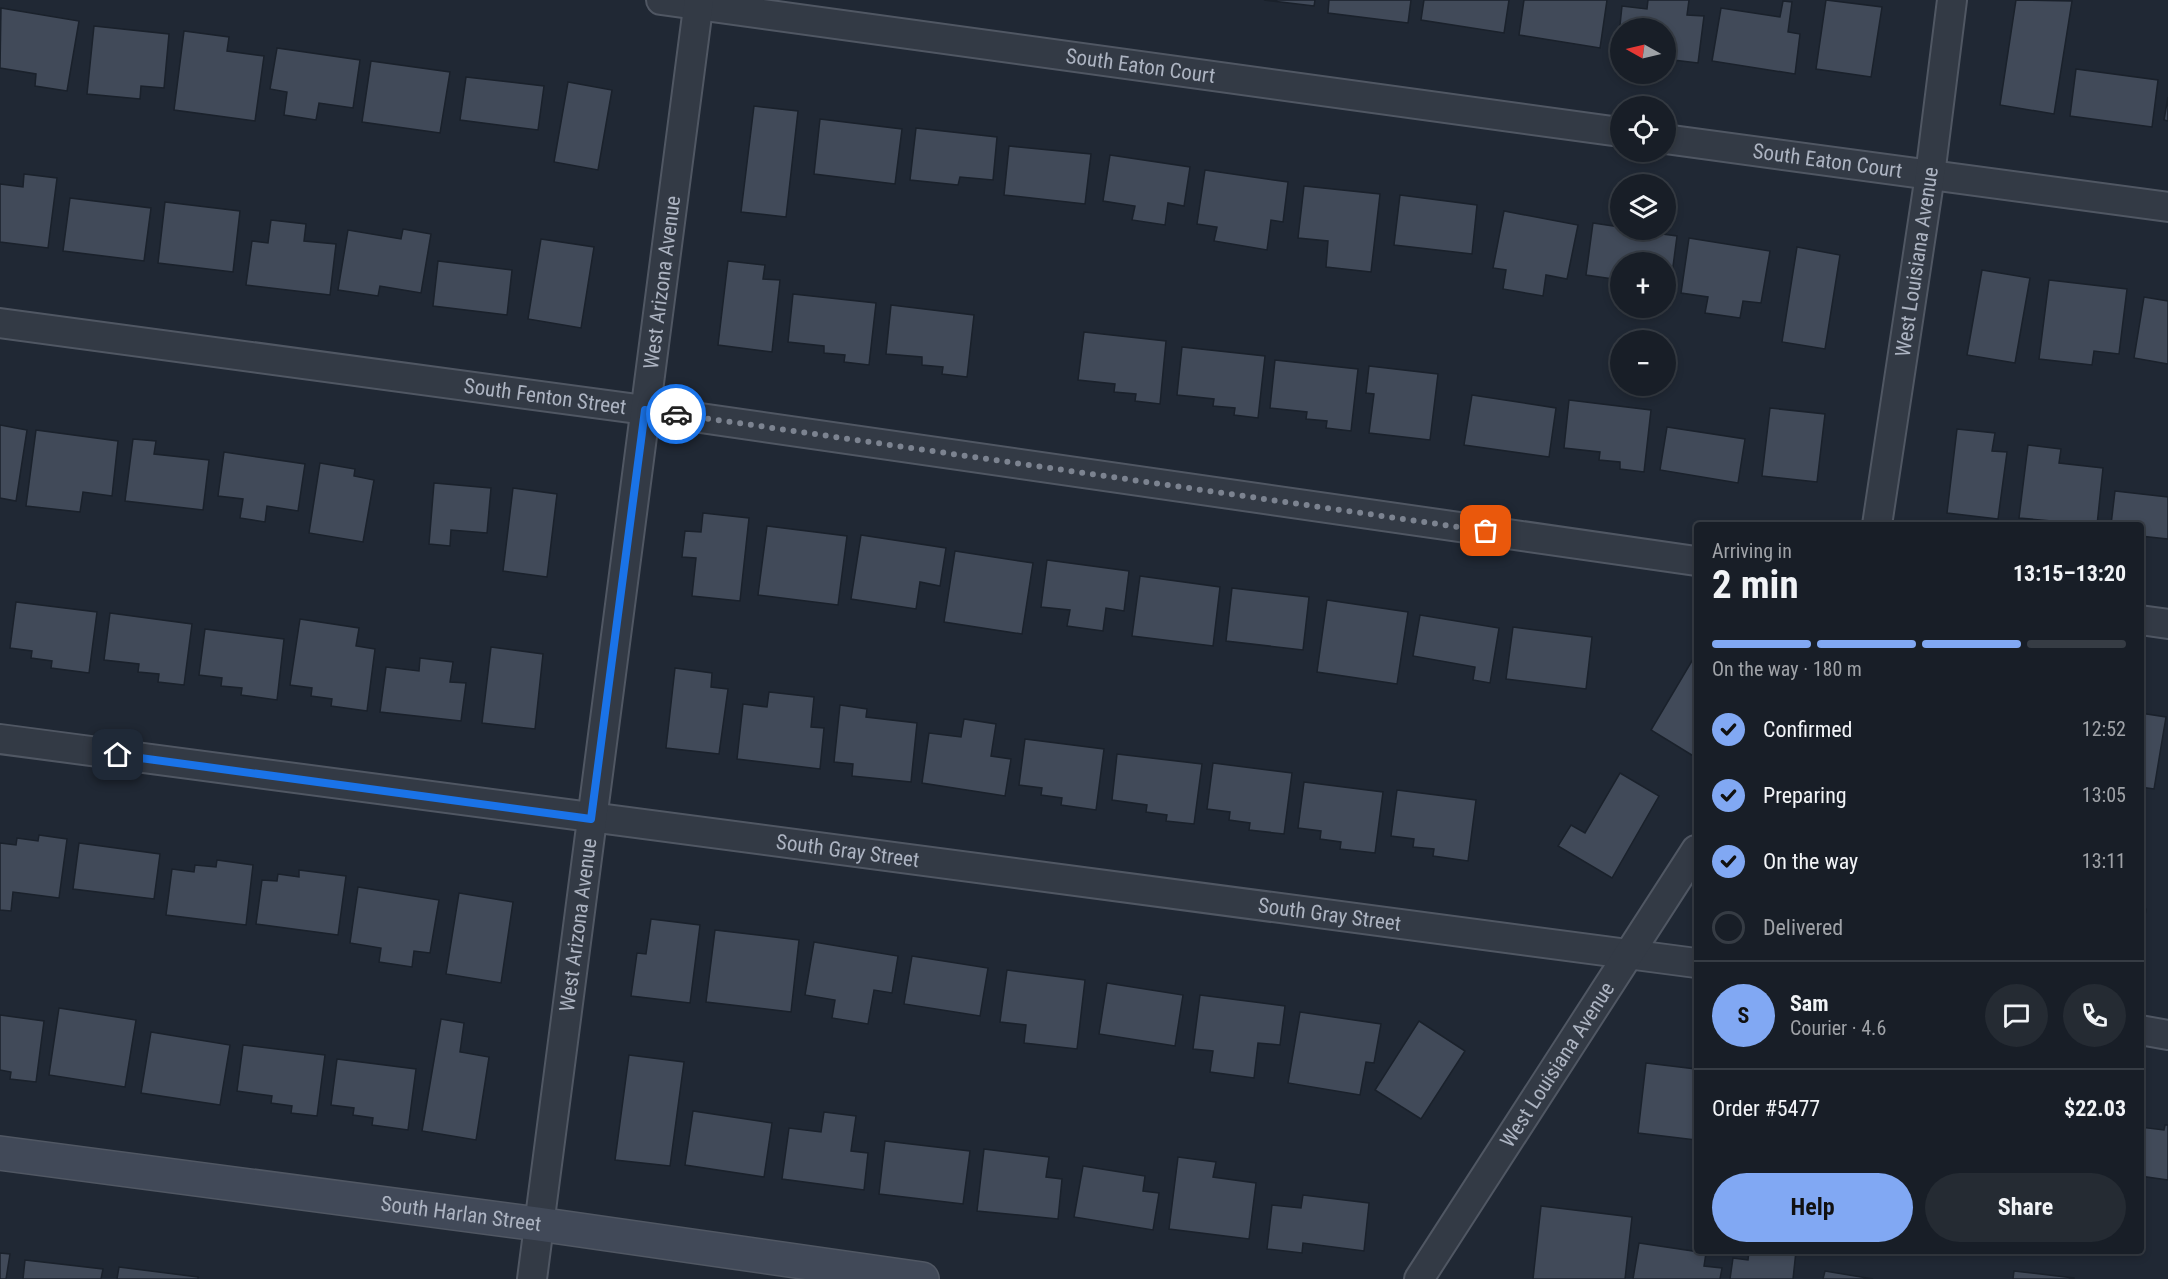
<!DOCTYPE html>
<html lang="en">
<head>
<meta charset="utf-8">
<style>
  body { margin:0; font-family:"Roboto Condensed",sans-serif; background:#252b33; color:#f1f3f6; height:100vh; display:flex; flex-direction:column; font-size:22px; white-space:nowrap }
  * { box-sizing:border-box; margin:0 }
  p { font-size:20px; color:#9fa2a7 }
  .icon { flex:none; width:33px; height:33px; fill:none; stroke:currentColor; stroke-width:2; stroke-linecap:round; stroke-linejoin:round }
  .map { position:relative; flex:1; overflow:hidden }
  .details { position:absolute; left:1694px; top:522px; width:450px; height:732px; display:flex; flex-direction:column; background:#181e27; border-radius:6px; box-shadow:0 3px 9px #0003,0 0 0 2px #363c44 }
  .details>* { flex:none }
  .needle { width:39px; rotate:278deg }
  .buttons { position:absolute; left:1610px; top:18px; display:grid; gap:12px }
  .buttons a { display:grid; place-items:center; width:66px; height:66px; border-radius:50%; background:#181e27; box-shadow:0 3px 9px #0003,0 0 0 2px #363c44; font-size:30px }
  .pin { position:absolute; display:grid; place-items:center; width:51px; height:51px; color:#fff; margin:-26px; border-radius:12px; box-shadow:0 3px 9px #0006 }
  .courier { position:absolute; display:grid; place-items:center; width:60px; height:60px; margin:-30px; border:4px solid #1a73e8; border-radius:50%; background:#fff; color:#222; box-shadow:0 2px 8px #0007 }
  .overview em { font-style:normal; font-weight:700 }
  .overview div { display:flex; flex-direction:column-reverse }
  .overview { display:flex; align-items:center; justify-content:space-between; height:102px; padding:0 18px }
  h1 { font-size:39px; font-weight:700; line-height:45px }
  .bar { display:grid; grid-template-columns:repeat(4,1fr); gap:9px 6px; align-content:center; height:72px; padding:0 18px }
  .bar i { height:8px; border-radius:4px; background:#363c44 }
  .bar .on { background:#81a8f3 }
  .bar p { grid-column:span 4 }
  .line { display:flex; align-items:center; gap:15px; padding:0 18px; border-top:2px solid #363c44 }
  .line div { flex:1 }
  .round { display:grid; place-items:center; flex:none; width:63px; height:63px; border-radius:32px; background:#252b33 }
  ol { padding:0 18px; list-style:none }
  li { display:flex; align-items:center; gap:18px; height:66px }
  li p { margin-inline-start:auto }
  li .icon { padding:6px; border-radius:50%; background:#81a8f3; color:#111; stroke-width:4 }
  li:last-child { color:#9fa2a7 }
  li i { width:33px; height:33px; border:3px solid #363c44; border-radius:50% }
  .action { display:flex; gap:12px; margin-top:auto; padding:12px 18px }
  .action a { flex:1; height:69px; border-radius:36px; background:#81a8f3; color:#111; font-size:24px; font-weight:700; line-height:69px; text-align:center }
  .action a+a { background:#252b33; color:#f1f3f6 }
  .map>svg:first-child { display:block }
  .building { fill:#414a59; stroke:#1a212b; stroke-width:1.5 }
  .lines { fill:none; stroke-linecap:round; stroke-linejoin:round }
  .street-casing { stroke:#505763; stroke-width:32 }
  .secondary-casing { stroke:#505763; stroke-width:36 }
  .street { stroke:#333a45; stroke-width:28 }
  .secondary { stroke:#414958; stroke-width:33 }
  .done { stroke:#7c8390; stroke-width:6; stroke-dasharray:0 10.8 }
  .route { stroke:#1a73e8; stroke-width:8 }
  .labels { text-anchor:middle; stroke-width:5; stroke-linejoin:round; paint-order:stroke }
  .street-label { font-size:21px; fill:#adb4c2; stroke:#181f29 }
</style>
</head>
<body>
<div class="map">
<svg width="2168" height="1279" viewBox="0 0 2168 1279">
  <rect width="100%" height="100%" fill="#202834"/>
  <!-- building -->
  <g class="building">
    <polygon points="1264,0 1315,0 1314,6"/>
    <polygon points="1329,0 1411,0 1408,23 1328,13"/>
    <polygon points="1424,0 1509,0 1504,33 1421,20"/>
    <polygon points="1524,0 1607,0 1600,48 1519,35"/>
    <polygon points="1648,0 1689,0 1687,15 1704,16 1698,63 1665,59 1665,28 1620,28 1620,54 1617,54 1622,6 1647,9"/>
    <polygon points="1826,0 1882,7 1871,77 1816,69"/>
    <polygon points="2016,0 2072,1 2054,114 2000,105"/>
    <polygon points="1783,1 1792,2 1788,32 1800,34 1795,74 1712,61 1721,8 1780,17"/>
    <polygon points="1,8 79,21 67,91 35,86 36,74 0,68"/>
    <polygon points="94,26 169,34 164,88 141,86 140,99 87,94"/>
    <polygon points="184,31 229,37 227,51 264,56 255,121 174,110"/>
    <polygon points="277,48 360,60 353,108 319,103 316,120 284,115 287,92 270,89"/>
    <polygon points="371,61 450,72 440,133 362,122"/>
    <polygon points="2076,69 2158,80 2152,127 2070,116"/>
    <polygon points="466,77 544,86 538,130 460,120"/>
    <polygon points="568,82 612,90 598,170 554,162"/>
    <polygon points="2168,97 2168,121 2164,120"/>
    <polygon points="754,106 798,111 786,217 741,212"/>
    <polygon points="820,119 902,129 895,184 814,174"/>
    <polygon points="916,128 997,137 993,180 960,177 958,185 910,180"/>
    <polygon points="1009,146 1091,154 1085,204 1004,195"/>
    <polygon points="1110,155 1190,167 1184,206 1168,203 1165,225 1132,220 1135,206 1103,201"/>
    <polygon points="1205,170 1288,182 1283,222 1271,220 1267,250 1214,241 1217,227 1197,224"/>
    <polygon points="24,174 57,178 48,248 0,242 0,184 23,187"/>
    <polygon points="1304,186 1380,194 1371,272 1326,267 1328,241 1298,238"/>
    <polygon points="1400,195 1477,205 1472,254 1394,245"/>
    <polygon points="70,198 151,208 144,261 63,251"/>
    <polygon points="165,202 240,211 233,272 158,263"/>
    <polygon points="1504,211 1578,225 1567,279 1546,275 1543,296 1503,289 1506,270 1493,268"/>
    <polygon points="271,220 306,224 304,241 336,244 330,295 246,285 252,241 268,243"/>
    <polygon points="1593,223 1620,227 1620,230 1633,230 1677,236 1672,274 1665,272 1665,262 1620,262 1620,280 1586,275"/>
    <polygon points="403,229 431,234 421,293 380,286 378,296 338,290 348,230 401,239"/>
    <polygon points="1689,238 1770,251 1761,303 1743,301 1740,318 1705,313 1708,297 1681,293"/>
    <polygon points="541,239 594,247 581,328 528,319"/>
    <polygon points="1797,247 1840,255 1825,349 1782,342"/>
    <polygon points="438,261 512,270 507,315 433,306"/>
    <polygon points="728,261 765,265 763,279 780,280 772,352 718,345"/>
    <polygon points="1982,270 2030,278 2015,363 1967,355"/>
    <polygon points="2049,280 2127,289 2119,354 2094,351 2092,365 2039,359"/>
    <polygon points="793,294 876,303 869,365 844,362 845,355 824,353 824,346 788,342"/>
    <polygon points="2144,297 2168,301 2168,364 2134,358"/>
    <polygon points="891,305 974,315 967,377 942,374 943,367 922,365 922,357 886,354"/>
    <polygon points="1084,332 1166,341 1160,404 1135,401 1136,394 1114,392 1115,384 1078,380"/>
    <polygon points="1182,347 1265,356 1258,418 1234,415 1235,408 1213,406 1214,399 1177,395"/>
    <polygon points="1275,360 1358,369 1351,431 1326,428 1327,421 1306,419 1307,412 1270,408"/>
    <polygon points="1369,366 1438,374 1430,440 1369,433 1374,394 1366,393"/>
    <polygon points="1472,395 1556,408 1549,457 1464,445"/>
    <polygon points="1569,400 1651,410 1644,472 1620,469 1620,462 1599,460 1600,452 1564,448"/>
    <polygon points="1770,408 1825,414 1817,482 1762,476"/>
    <polygon points="0,425 27,430 16,501 0,498"/>
    <polygon points="1667,427 1745,439 1738,483 1660,470"/>
    <polygon points="1957,429 1995,433 1992,451 2007,452 1998,519 1947,513"/>
    <polygon points="36,430 118,441 112,496 83,492 80,512 26,506"/>
    <polygon points="133,439 156,441 154,454 209,460 203,510 125,501"/>
    <polygon points="2028,445 2061,449 2059,463 2103,468 2097,525 2019,518"/>
    <polygon points="224,452 305,464 298,511 267,506 265,522 240,518 243,499 218,496"/>
    <polygon points="320,463 355,469 354,476 374,480 363,542 309,533"/>
    <polygon points="434,483 491,488 487,533 451,530 450,546 429,544"/>
    <polygon points="513,488 557,494 547,577 503,571"/>
    <polygon points="2115,491 2168,497 2168,539 2140,536 2140,525 2111,525"/>
    <polygon points="703,513 749,518 740,601 692,596 696,558 682,557 685,531 701,532"/>
    <polygon points="767,526 847,536 838,605 758,595"/>
    <polygon points="861,535 946,548 940,586 920,582 916,609 851,599"/>
    <polygon points="955,551 1033,563 1022,634 944,622"/>
    <polygon points="1047,560 1129,571 1124,611 1106,608 1103,631 1067,626 1070,610 1041,607"/>
    <polygon points="1140,576 1220,587 1213,646 1132,636"/>
    <polygon points="1232,588 1309,597 1303,650 1226,641"/>
    <polygon points="1327,600 1408,612 1397,684 1317,672"/>
    <polygon points="16,602 97,612 89,673 51,668 52,661 31,658 32,651 10,648"/>
    <polygon points="110,613 192,624 184,685 158,682 159,674 138,672 139,664 104,660"/>
    <polygon points="1420,615 1499,628 1490,683 1473,680 1475,667 1413,656"/>
    <polygon points="300,619 359,628 356,646 375,649 367,711 331,706 332,699 311,696 312,688 290,685"/>
    <polygon points="1513,627 1592,637 1586,689 1506,679"/>
    <polygon points="205,629 284,639 277,700 241,695 242,688 221,686 222,678 199,675"/>
    <polygon points="491,647 543,654 535,729 482,723"/>
    <polygon points="1696,654 1696,754 1695,757 1651,730"/>
    <polygon points="420,658 453,662 450,682 466,683 461,721 380,712 386,667 419,671"/>
    <polygon points="675,668 712,673 711,687 728,689 719,754 666,748"/>
    <polygon points="769,692 814,697 811,727 824,728 820,769 737,759 743,704 767,707"/>
    <polygon points="840,705 867,709 866,717 917,723 911,782 852,776 853,764 834,762"/>
    <polygon points="2140,713 2166,717 2154,789 2140,787"/>
    <polygon points="964,719 996,724 991,756 1011,759 1005,796 922,783 929,733 961,737"/>
    <polygon points="1025,739 1104,749 1096,810 1061,805 1062,798 1041,795 1042,788 1019,785"/>
    <polygon points="1117,754 1202,764 1194,824 1166,821 1167,815 1146,812 1147,805 1112,800"/>
    <polygon points="1213,763 1292,773 1284,834 1249,830 1250,823 1229,820 1230,812 1207,809"/>
    <polygon points="1620,773 1659,796 1612,878 1558,846 1571,825 1585,833"/>
    <polygon points="1304,782 1383,792 1375,853 1340,849 1341,842 1320,839 1321,831 1298,828"/>
    <polygon points="1397,790 1476,800 1468,861 1433,856 1434,849 1413,847 1414,839 1391,836"/>
    <polygon points="39,835 67,839 59,898 13,892 11,911 0,910 0,843 16,845 17,838 38,841"/>
    <polygon points="79,843 160,854 154,899 73,889"/>
    <polygon points="217,860 253,865 246,925 166,915 172,869 194,872 195,865 216,867"/>
    <polygon points="299,870 346,876 338,935 256,924 262,880 277,881 278,874 299,877"/>
    <polygon points="358,887 439,900 430,953 414,951 412,967 379,962 381,948 350,943"/>
    <polygon points="459,893 513,902 501,983 446,974"/>
    <polygon points="2140,908 2146,909 2140,946"/>
    <polygon points="651,919 700,925 690,1003 631,996 637,953 646,954"/>
    <polygon points="715,930 799,940 791,1012 706,1002"/>
    <polygon points="814,942 898,956 892,993 874,990 868,1024 832,1018 835,1000 805,995"/>
    <polygon points="912,956 988,968 980,1016 904,1004"/>
    <polygon points="1007,970 1085,980 1077,1049 1024,1043 1026,1025 1000,1022"/>
    <polygon points="1107,983 1183,995 1175,1046 1099,1034"/>
    <polygon points="1200,995 1285,1006 1280,1045 1258,1043 1254,1078 1210,1072 1213,1051 1193,1049"/>
    <polygon points="59,1008 136,1020 125,1087 49,1075"/>
    <polygon points="1300,1012 1381,1024 1374,1063 1366,1062 1360,1095 1288,1083"/>
    <polygon points="0,1015 44,1021 36,1082 10,1079 11,1072 0,1070"/>
    <polygon points="441,1019 464,1023 460,1052 489,1057 476,1140 422,1131"/>
    <polygon points="1419,1021 1465,1051 1421,1119 1375,1090"/>
    <polygon points="151,1032 230,1045 220,1105 141,1093"/>
    <polygon points="243,1045 325,1055 317,1116 291,1113 292,1106 271,1103 272,1096 237,1091"/>
    <polygon points="629,1055 684,1062 670,1166 615,1160"/>
    <polygon points="337,1059 416,1069 408,1130 372,1125 373,1118 353,1115 354,1108 331,1105"/>
    <polygon points="1646,1063 1696,1069 1696,1140 1638,1133"/>
    <polygon points="693,1111 772,1123 764,1177 685,1165"/>
    <polygon points="824,1112 856,1116 851,1151 868,1153 864,1190 782,1179 789,1128 821,1132"/>
    <polygon points="2165,1125 2168,1125 2168,1180 2140,1176 2140,1127 2164,1130"/>
    <polygon points="885,1141 970,1151 963,1204 879,1194"/>
    <polygon points="984,1149 1049,1157 1046,1177 1062,1179 1058,1219 977,1211"/>
    <polygon points="1178,1157 1216,1162 1213,1177 1256,1183 1249,1239 1169,1229"/>
    <polygon points="1083,1166 1145,1176 1143,1191 1159,1193 1153,1230 1074,1217"/>
    <polygon points="1303,1195 1369,1203 1364,1251 1303,1243 1302,1253 1267,1249 1272,1205 1301,1208"/>
    <polygon points="1541,1206 1632,1217 1625,1279 1533,1279"/>
    <polygon points="1639,1243 1706,1253 1704,1266 1722,1268 1720,1279 1633,1279"/>
    <polygon points="1749,1251 1796,1251 1793,1279 1730,1279 1733,1258 1748,1260"/>
    <polygon points="0,1253 10,1254 6,1279 0,1279"/>
    <polygon points="25,1260 103,1269 101,1279 23,1279"/>
    <polygon points="119,1267 198,1277 198,1279 117,1279"/>
    <polygon points="1825,1271 1873,1279 1823,1279"/>
    <polygon points="2014,1271 2074,1278 2074,1279 2013,1279"/>
  </g>
  <g class="lines">
    <!-- street casing -->
    <g class="street-casing">
      <g id="street">
        <path id="s1" d="M661,0L1620,132"/>
        <path id="s2" d="M1665,139L2168,207"/>
        <path id="s3" d="M0,323L645,410L1696,561"/>
        <path id="s4" d="M1877,525L1930,175L1952,0"/>
        <polyline points="2140,620 2168,624"/>
        <path id="s5" d="M0,739L1696,963"/>
        <polyline points="2140,1030 2168,1035"/>
        <path id="s6" d="M532,1279L699,0"/>
        <path id="s7" d="M1419,1279L1696,850"/>
      </g>
    </g>
    <!-- secondary casing -->
    <g class="secondary-casing">
      <g id="secondary">
        <path id="s8" d="M0,1153L538,1224L922,1279"/>
      </g>
    </g>
    <!-- street -->
    <use href="#street" class="street"/>
    <!-- secondary -->
    <use href="#secondary" class="secondary"/>
  </g>
  <g class="lines">
    <!-- done -->
    <polyline class="done" points="676,414 1486,531"/>
    <!-- route -->
    <polyline class="route" points="118,755 591,819 645,410 676,414"/>
  </g>
  <g class="labels">
    <!-- street labels -->
    <g class="street-label">
      <text dy="7" stroke="none"><textPath href="#s1" startOffset="484">South Eaton Court</textPath></text>
      <text dy="7" stroke="none"><textPath href="#s2" startOffset="164">South Eaton Court</textPath></text>
      <text dy="7" stroke="none"><textPath href="#s4" startOffset="266">West Louisiana Avenue</textPath></text>
      <text dy="7" stroke="none"><textPath href="#s6" startOffset="1005">West Arizona Avenue</textPath></text>
      <text dy="7" stroke="none"><textPath href="#s3" startOffset="550">South Fenton Street</textPath></text>
      <text dy="7" stroke="none"><textPath href="#s5" startOffset="855">South Gray Street</textPath></text>
      <text dy="7" stroke="none"><textPath href="#s5" startOffset="1341">South Gray Street</textPath></text>
      <text dy="7" stroke="none"><textPath href="#s6" startOffset="357">West Arizona Avenue</textPath></text>
      <text dy="7" stroke="none"><textPath href="#s7" startOffset="255">West Louisiana Avenue</textPath></text>
      <text dy="7" stroke="none"><textPath href="#s8" startOffset="465">South Harlan Street</textPath></text>
    </g>
  </g>
</svg>
<div class="buttons">
<a><svg class="needle" viewBox="-14 -14 28 28"><path d="M0-13l5 13h-10z" fill="#e53935"/><path d="M0 13l5-13h-10z" fill="#9fa2a7"/></svg></a>
<a><svg class="icon" aria-label="locate" viewBox="0 0 24 24"><circle cx="12" cy="12" r="6"/><path d="M12 2v4M12 18v4M2 12h4M18 12h4"/></svg></a>
<a><svg class="icon" aria-label="layers" viewBox="0 0 24 24"><path d="M12 4l9 5-9 5-9-5zM3 14l9 5 9-5"/></svg></a>
<a>+</a>
<a>−</a>
</div>
<div class="pin" style="left:1486px;top:531px;background:#ea580c"><svg class="icon" aria-label="bag" viewBox="0 0 24 24"><path d="M5 8h14l-1 12H6zM9 8a3 3 0 0 1 6 0"/></svg></div>
<div class="pin" style="left:118px;top:755px;background:#1f2937"><svg class="icon" aria-label="home" viewBox="0 0 24 24"><path d="M3 11l9-7 9 7M6 9v11h12V9"/></svg></div>
<div class="courier" style="left:676px;top:414px"><svg class="icon" aria-label="car" viewBox="0 0 24 24"><path d="M5 17H2v-5l4-1 3-4h7l3 4 3 1v5h-3M9 17h6M6 11h13"/><circle cx="7" cy="17" r="2"/><circle cx="17" cy="17" r="2"/></svg></div>
<section class="details">
<div class="overview"><div><h1>2 min</h1><p>Arriving in</p></div><em>13:15–13:20</em></div>
<div class="bar"><i class="on"></i><i class="on"></i><i class="on"></i><i></i><p>On the way · 180 m</p></div>
<ol>
<li><svg class="icon" aria-label="check" viewBox="0 0 24 24"><path d="M5 12l5 5 9-10"/></svg>Confirmed<p>12:52</p></li>
<li><svg class="icon" aria-label="check" viewBox="0 0 24 24"><path d="M5 12l5 5 9-10"/></svg>Preparing<p>13:05</p></li>
<li><svg class="icon" aria-label="check" viewBox="0 0 24 24"><path d="M5 12l5 5 9-10"/></svg>On the way<p>13:11</p></li>
<li><i></i>Delivered</li>
</ol>
<div class="line" style="height:108px"><b class="round" style="background:#81a8f3;color:#111">S</b><div><b>Sam</b><p>Courier · 4.6</p></div><a class="round"><svg class="icon" aria-label="chat" viewBox="0 0 24 24"><path d="M4 5h16v11H9l-5 4z"/></svg></a><a class="round"><svg class="icon" aria-label="phone" viewBox="0 0 24 24"><path d="M5 4h4l2 5-3 2q2 4 5 5l2-3 5 2v4C11 20 4 13 5 4z"/></svg></a></div>
<div class="line" style="height:78px"><div>Order #5477</div><b>$22.03</b></div>
<div class="action"><a>Help</a><a>Share</a></div>
</section>
</div>
</body>
</html>
